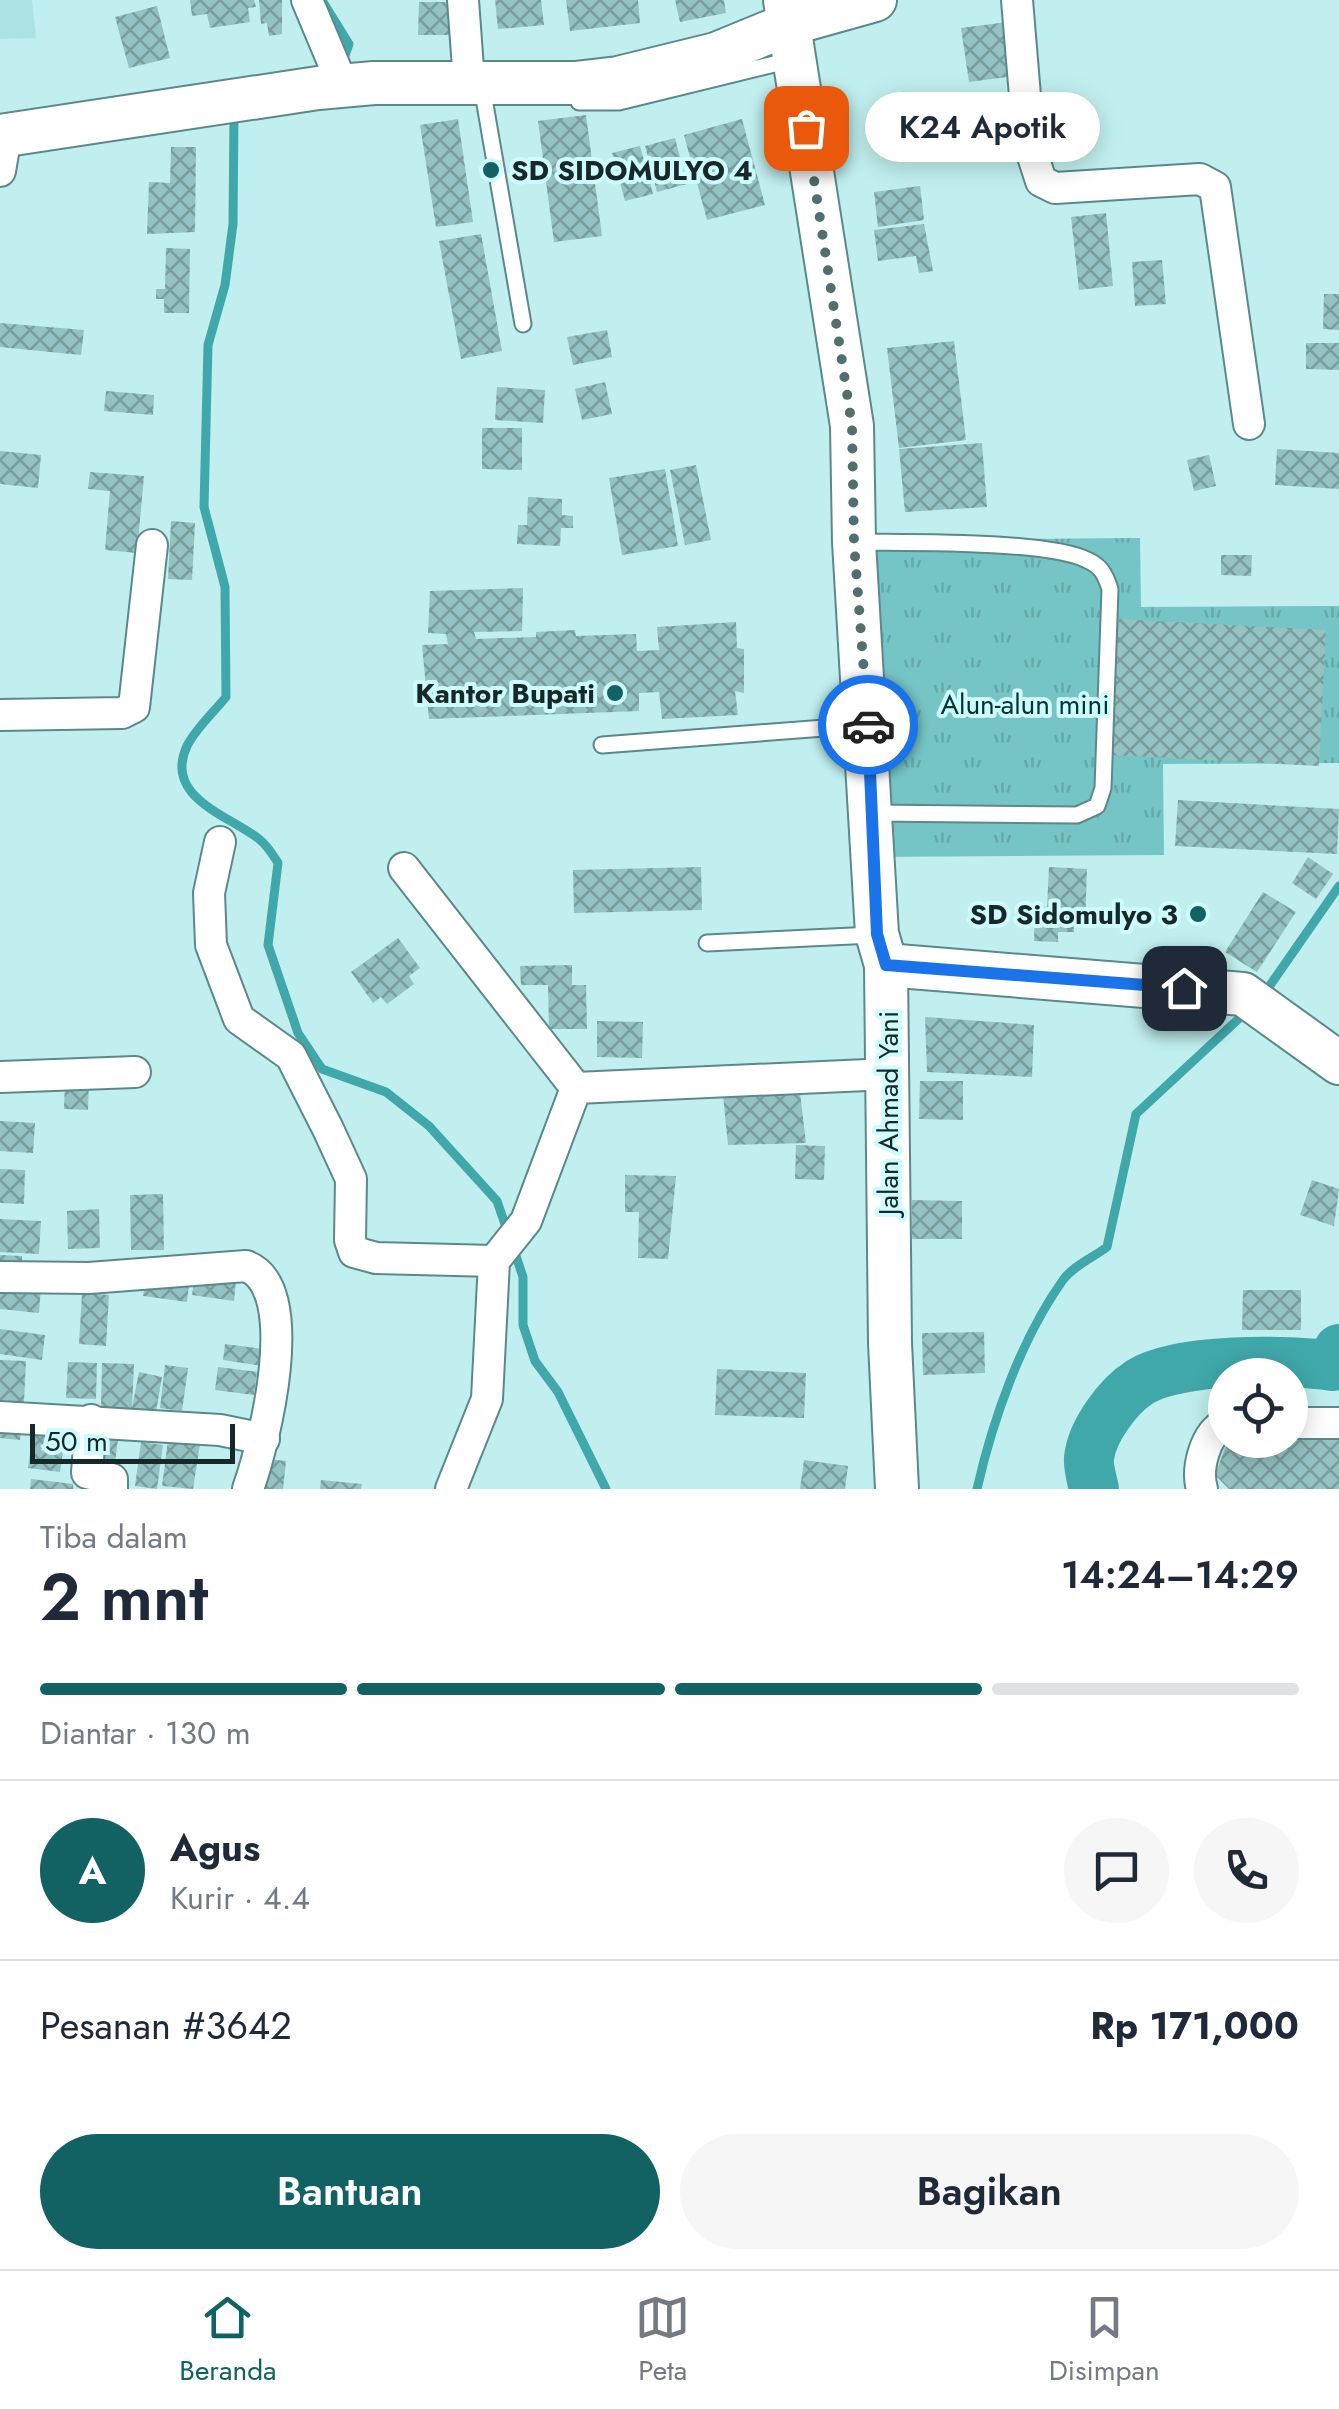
<!DOCTYPE html>
<html lang="id">
<head>
<meta charset="utf-8">
<style>
  body { margin:0; font-family:Jost,sans-serif; background:#f6f6f7; color:#1f2937; height:100vh; display:flex; flex-direction:column; font-size:38px; white-space:nowrap }
  * { box-sizing:border-box; margin:0 }
  p { font-size:32px; color:#747a83 }
  .icon { flex:none; width:55px; height:55px; fill:none; stroke:currentColor; stroke-width:2; stroke-linecap:round; stroke-linejoin:round }
  .map { position:relative; height:1489px; overflow:hidden }
  .drawer { display:flex; flex-direction:column; background:#fff; flex:1 }
  .drawer>* { flex:none }
  .buttons { position:absolute; left:1208px; top:1358px; display:grid; gap:20px }
  .buttons a { display:grid; place-items:center; width:100px; height:100px; border-radius:50%; background:#fff; box-shadow:0 5px 25px #0003; font-size:50px }
  .scale { position:absolute; left:30px; bottom:25px; width:205px; box-sizing:border-box; padding-left:10px; border:5px solid #162829; border-top:0; font-size:28px; line-height:35px; white-space:nowrap; color:#162829; -webkit-text-stroke:8px #cefcfd; paint-order:stroke }
  .pin { position:absolute; display:grid; place-items:center; width:85px; height:85px; color:#fff; margin:-42px; border-radius:20px; box-shadow:0 5px 15px #0006 }
  .courier { position:absolute; display:grid; place-items:center; width:100px; height:100px; margin:-50px; border:8px solid #1a73e8; border-radius:50%; background:#fff; color:#222; box-shadow:0 2px 12px #0007 }
  .bubble { position:absolute; height:70px; border-radius:35px; background:#fff; box-shadow:0 5px 25px #0003; font-size:32px; font-weight:600; line-height:70px; text-align:center }
  .summary em { font-style:normal; font-weight:600 }
  .summary div { display:flex; flex-direction:column-reverse }
  .summary { display:flex; align-items:center; justify-content:space-between; height:170px; padding:0 40px }
  h1 { font-size:65px; font-weight:600; line-height:75px }
  .bar { display:grid; grid-template-columns:repeat(4,1fr); gap:15px 10px; align-content:center; height:120px; padding:0 40px }
  .bar i { height:12px; border-radius:8px; background:#e0e1e3 }
  .bar .current { background:#126264 }
  .bar p { grid-column:span 4 }
  .line { display:flex; align-items:center; gap:25px; padding:0 40px; border-top:2px solid #e0e1e3 }
  .line div { flex:1 }
  .round { display:grid; place-items:center; flex:none; width:105px; height:105px; border-radius:52px; background:#f6f6f7 }
  .button { display:flex; gap:20px; margin-top:auto; padding:20px 40px }
  .button a { flex:1; height:115px; border-radius:60px; background:#126264; color:#fff; font-size:40px; font-weight:600; line-height:115px; text-align:center }
  .button a+a { background:#f6f6f7; color:#1f2937 }
  .dock { display:flex; justify-content:space-around; align-items:center; height:140px; border-top:2px solid #e0e1e3; background:#fff; font-size:28px; color:#747a83 }
  .dock a { display:grid; justify-items:center; gap:5px }
  .dock .current { color:#126264 }
  .map>svg:first-child { display:block }
  .built { fill:#ace2e3 }
  .park { fill:url(#park-tufts) }
  .lines { fill:none; stroke-linecap:round; stroke-linejoin:round }
  .stream { stroke:#40a8ab; stroke-width:9 }
  .river { stroke:#40a8ab; stroke-width:50 }
  .building { fill:url(#building-cross-hatch) }
  .lane-casing { stroke:#5d8889; stroke-width:19 }
  .street-casing { stroke:#5d8889; stroke-width:34 }
  .secondary-casing { stroke:#5d8889; stroke-width:46 }
  .lane { stroke:#fff; stroke-width:15 }
  .street { stroke:#fff; stroke-width:30 }
  .secondary { stroke:#fff; stroke-width:42 }
  .done { stroke:#526e6e; stroke-width:10; stroke-dasharray:0 18 }
  .route { stroke:#1a73e8; stroke-width:12 }
  .poi-dot { fill:#126264; stroke:#cefcfd; stroke-width:4 }
  .labels { text-anchor:middle; stroke-width:8; stroke-linejoin:round; paint-order:stroke }
  .poi-label { font-size:28px; font-weight:bold; fill:#162829; stroke:#cefcfd; text-anchor:end }
  .park-label { font-size:28px; fill:#013436; stroke:#cefcfd }
  .street-label { font-size:28px; fill:#162829; stroke:#cefcfd }
</style>
</head>
<body>
<div class="map">
<svg width="1339" height="1489" viewBox="0 0 1339 1489">
  <defs>
    <pattern id="park-tufts" width="24" height="20" patternUnits="userSpaceOnUse" patternTransform="scale(2.5)"><rect width="24" height="20" fill="#76c5c6"/><path d="M3 7l-1-3M5 7V3M7 7l1-3M15 17l-1-3M17 17v-4M19 17l1-3" fill="none" stroke="#65a9aa"/></pattern>
    <pattern id="building-cross-hatch" width="8" height="8" patternUnits="userSpaceOnUse" patternTransform="scale(2.5)"><rect width="8" height="8" fill="#94c1c1"/><path d="M0 0l8 8M0 8l8-8" fill="none" stroke="#789d9d"/></pattern>
  </defs>
  <rect width="100%" height="100%" fill="#c1efef"/>
  <!-- built -->
  <polygon class="built" points="0,0 32,0 36,38 0,39"/>
  <!-- park -->
  <polygon class="park" points="1140,538 1141,607 1339,606 1339,763 1163,764 1164,855 875,857 873,540"/>
  <g class="lines">
    <!-- stream -->
    <g class="stream">
      <polyline points="323,2 349,44 342,64"/>
      <path d="M234,113L233,224L225,285L208,345L204,507L225,587L226,697C214,712 196,728 187,746C163,797 228,815 259,839C267,845 273,855 278,863L268,945L298,1033L322,1069L386,1092L429,1126L497,1201L508,1233"/>
      <polyline points="1264,994 1339,886"/>
      <polyline points="513,1247 523,1277 523,1325 535,1361 558,1392 606,1489"/>
      <path d="M977,1489C993,1419 1021,1339 1063,1280C1073,1266 1094,1257 1107,1247L1136,1114L1246,1012"/>
    </g>
    <!-- river -->
    <path class="river" d="M1094,1489C1092,1480 1088,1467 1089,1458C1092,1431 1118,1396 1140,1382C1177,1358 1290,1359 1333,1366L1339,1349"/>
  </g>
  <!-- building -->
  <g class="building">
    <polygon points="190,0 254,0 256,7 248,8 250,22 210,28 207,14 192,16"/>
    <polygon points="259,0 282,0 282,34 269,36 267,23 261,24"/>
    <polygon points="495,0 541,0 544,25 498,29"/>
    <polygon points="566,0 638,0 640,23 570,31"/>
    <polygon points="675,0 724,0 726,13 680,22"/>
    <polygon points="419,2 451,2 450,35 418,35"/>
    <polygon points="157,6 170,58 129,68 115,17"/>
    <polygon points="1007,22 1015,76 969,82 961,28"/>
    <polygon points="586,115 602,236 554,242 538,121"/>
    <polygon points="458,119 473,222 436,227 420,125"/>
    <polygon points="742,119 765,205 707,220 684,135"/>
    <polygon points="675,138 687,184 657,192 645,146"/>
    <polygon points="640,146 653,194 625,201 612,153"/>
    <polygon points="171,147 196,147 195,232 147,234 149,182 170,183"/>
    <polygon points="920,186 924,220 878,227 874,192"/>
    <polygon points="1106,213 1113,286 1079,290 1071,217"/>
    <polygon points="924,224 933,271 919,273 916,256 878,261 874,230"/>
    <polygon points="481,234 502,351 461,359 439,241"/>
    <polygon points="166,248 190,249 189,313 164,313 164,299 156,299 156,289 165,289"/>
    <polygon points="1162,260 1166,304 1135,306 1132,262"/>
    <polygon points="1324,294 1339,294 1339,330 1323,329"/>
    <polygon points="0,323 84,330 81,355 0,347"/>
    <polygon points="607,330 612,357 573,365 567,337"/>
    <polygon points="954,341 966,440 899,448 887,348"/>
    <polygon points="1306,343 1339,343 1339,370 1306,369"/>
    <polygon points="605,382 612,414 582,420 575,389"/>
    <polygon points="497,387 545,390 543,423 495,420"/>
    <polygon points="106,391 154,395 153,415 104,411"/>
    <polygon points="482,428 522,428 522,470 482,469"/>
    <polygon points="982,443 987,507 905,512 899,449"/>
    <polygon points="1277,449 1339,453 1339,489 1275,485"/>
    <polygon points="0,451 41,455 38,488 0,484"/>
    <polygon points="1209,455 1216,486 1194,491 1187,460"/>
    <polygon points="696,465 711,540 685,545 670,470"/>
    <polygon points="665,469 678,546 622,555 609,478"/>
    <polygon points="90,472 144,476 137,553 105,550 110,491 88,489"/>
    <polygon points="528,497 562,499 562,515 573,516 573,528 561,528 560,546 517,544 518,525 527,525"/>
    <polygon points="171,521 195,523 192,580 168,579"/>
    <polygon points="1221,555 1252,555 1251,576 1221,575"/>
    <polygon points="523,588 522,631 474,632 476,639 536,637 536,632 575,630 576,636 636,634 637,651 659,650 657,627 736,622 737,648 744,649 744,693 735,691 738,715 662,719 659,692 639,693 639,711 429,719 422,645 448,644 446,634 428,633 430,591"/>
    <polygon points="1119,619 1326,630 1319,766 1111,755"/>
    <polygon points="1178,800 1339,809 1337,854 1175,846"/>
    <polygon points="1308,857 1333,874 1316,899 1292,883"/>
    <polygon points="701,867 702,910 574,913 573,870"/>
    <polygon points="1049,867 1087,869 1085,925 1074,925 1074,932 1058,932 1058,942 1034,941 1035,906 1047,907"/>
    <polygon points="1263,892 1296,912 1257,972 1225,952"/>
    <polygon points="398,938 420,968 409,976 414,984 387,1004 381,997 373,1003 351,972"/>
    <polygon points="572,965 572,985 586,985 587,1029 549,1029 548,985 521,985 520,966"/>
    <polygon points="925,1017 1034,1025 1032,1077 927,1072"/>
    <polygon points="597,1021 643,1022 642,1058 597,1057"/>
    <polygon points="65,1078 89,1078 88,1110 64,1109"/>
    <polygon points="920,1081 963,1081 963,1120 919,1119"/>
    <polygon points="800,1093 806,1143 728,1145 723,1095"/>
    <polygon points="0,1121 35,1123 33,1153 0,1151"/>
    <polygon points="796,1145 825,1146 824,1180 795,1179"/>
    <polygon points="0,1169 25,1170 24,1204 0,1203"/>
    <polygon points="625,1175 676,1176 668,1259 638,1258 639,1212 625,1212"/>
    <polygon points="1312,1180 1339,1189 1334,1226 1300,1215"/>
    <polygon points="163,1194 164,1250 131,1250 130,1195"/>
    <polygon points="912,1200 962,1201 962,1239 912,1239"/>
    <polygon points="99,1209 100,1248 68,1249 67,1211"/>
    <polygon points="0,1219 41,1221 39,1254 0,1252"/>
    <polygon points="0,1255 22,1256 22,1270 0,1269"/>
    <polygon points="195,1275 236,1281 234,1301 192,1295"/>
    <polygon points="146,1278 189,1283 187,1302 143,1296"/>
    <polygon points="0,1283 41,1286 39,1313 0,1309"/>
    <polygon points="1243,1290 1301,1290 1301,1330 1242,1330"/>
    <polygon points="82,1293 109,1295 106,1346 79,1344"/>
    <polygon points="0,1329 45,1335 42,1360 0,1354"/>
    <polygon points="984,1332 985,1373 923,1375 922,1333"/>
    <polygon points="225,1344 264,1349 262,1366 223,1360"/>
    <polygon points="0,1360 26,1361 24,1402 0,1400"/>
    <polygon points="68,1362 97,1363 96,1399 66,1398"/>
    <polygon points="102,1363 134,1364 132,1408 101,1407"/>
    <polygon points="165,1365 188,1368 182,1411 160,1408"/>
    <polygon points="218,1367 257,1372 254,1395 215,1390"/>
    <polygon points="717,1369 806,1373 804,1418 715,1415"/>
    <polygon points="139,1372 162,1377 156,1412 132,1408"/>
    <polygon points="0,1423 22,1425 20,1440 0,1438"/>
    <polygon points="34,1425 66,1430 60,1472 28,1468"/>
    <polygon points="93,1428 119,1432 115,1462 89,1459"/>
    <polygon points="1290,1434 1339,1435 1339,1489 1229,1489 1215,1475 1228,1440 1290,1440"/>
    <polygon points="168,1440 200,1444 193,1489 162,1486"/>
    <polygon points="141,1442 163,1445 157,1489 135,1486"/>
    <polygon points="259,1458 286,1461 283,1489 256,1489"/>
    <polygon points="804,1460 848,1466 845,1489 800,1489"/>
    <polygon points="31,1479 73,1484 73,1489 30,1489"/>
    <polygon points="321,1480 362,1484 361,1489 320,1489"/>
  </g>
  <g class="lines">
    <!-- lane casing -->
    <g class="lane-casing">
      <g id="lane">
        <polyline points="482,87 523,324"/>
        <polyline points="579,102 619,102 791,60"/>
        <path d="M854,542C905,543 1047,540 1087,560C1101,566 1105,574 1110,589L1103,788L1097,806L1077,815L873,813"/>
        <polyline points="602,745 864,725"/>
        <polyline points="707,943 873,935"/>
      </g>
    </g>
    <!-- street casing -->
    <g class="street-casing">
      <g id="street">
        <polyline points="307,0 343,86"/>
        <polyline points="463,0 469,82"/>
        <polyline points="1017,0 1029,144 1041,181 1055,188 1200,179 1215,187 1249,424"/>
        <polyline points="0,171 6,136"/>
        <polyline points="0,715 122,713 134,707 152,545"/>
        <polyline points="220,842 209,893 211,945 239,1019 291,1056 328,1129 351,1179 350,1240 354,1252 376,1258 494,1261"/>
        <polyline points="404,868 576,1088"/>
        <polyline points="0,1077 135,1072"/>
        <path d="M0,1277L89,1278L246,1266C304,1288 264,1444 248,1489"/>
        <polyline points="0,1417 220,1430 264,1439"/>
        <polyline points="91,1420 87,1473 112,1479 112,1489"/>
        <polyline points="1290,1423 1339,1423"/>
        <polyline points="451,1489 487,1399 494,1261 526,1221 576,1088 889,1074"/>
        <path d="M1202,1489C1196,1469 1205,1433 1225,1424"/>
      </g>
    </g>
    <!-- secondary casing -->
    <g class="secondary-casing">
      <g id="secondary">
        <polyline points="785,0 852,426 854,542 877,934 886,965 890,1343 897,1489"/>
        <polyline points="0,136 318,88 374,83 575,83 618,78 716,54 789,24 875,0"/>
        <polyline points="886,965 1243,994 1339,1063"/>
      </g>
    </g>
    <!-- lane -->
    <use href="#lane" class="lane"/>
    <!-- street -->
    <use href="#street" class="street"/>
    <!-- secondary -->
    <use href="#secondary" class="secondary"/>
  </g>
  <g class="lines">
    <!-- done -->
    <polyline class="done" points="806,128 852,426 854,542 868,725"/>
    <!-- route -->
    <polyline class="route" points="868,725 877,934 886,965 1184,988"/>
  </g>
  <!-- markers -->
  <g class="poi-dot">
    <circle cx="491" cy="170" r="10"/>
    <circle cx="615" cy="693" r="10"/>
    <circle cx="1198" cy="914" r="10"/>
  </g>
  <g class="labels">
    <!-- poi labels -->
    <g class="poi-label">
      <text x="511" y="180" text-anchor="start">SD SIDOMULYO 4</text>
      <text x="595" y="703">Kantor Bupati</text>
      <text x="1178" y="924">SD Sidomulyo 3</text>
    </g>
    <!-- park labels -->
    <g class="park-label">
      <text x="1025" y="714">Alun-alun mini</text>
    </g>
    <!-- street labels -->
    <g class="street-label">
      <text transform="translate(888 1113) rotate(-90)" y="10">Jalan Ahmad Yani</text>
    </g>
  </g>
</svg>
<div class="buttons">
<a><svg class="icon" aria-label="locate" viewBox="0 0 24 24"><circle cx="12" cy="12" r="6"/><path d="M12 2v4M12 18v4M2 12h4M18 12h4"/></svg></a>
</div>
<div class="scale">50 m</div>
<div class="pin" style="left:806px;top:128px;background:#ea580c"><svg class="icon" aria-label="bag" viewBox="0 0 24 24"><path d="M5 8h14l-1 12H6zM9 8a3 3 0 0 1 6 0"/></svg></div>
<div class="pin" style="left:1184px;top:988px;background:#1f2937"><svg class="icon" aria-label="home" viewBox="0 0 24 24"><path d="M3 11l9-7 9 7M6 9v11h12V9"/></svg></div>
<div class="courier" style="left:868px;top:725px"><svg class="icon" aria-label="car" viewBox="0 0 24 24"><path d="M5 17H2v-5l4-1 3-4h7l3 4 3 1v5h-3M9 17h6M6 11h13"/><circle cx="7" cy="17" r="2"/><circle cx="17" cy="17" r="2"/></svg></div>
<div class="bubble" style="left:865px;top:92px;width:235px">K24 Apotik</div>
</div>
<section class="drawer">
<div class="summary"><div><h1>2 mnt</h1><p>Tiba dalam</p></div><em>14:24–14:29</em></div>
<div class="bar"><i class="current"></i><i class="current"></i><i class="current"></i><i></i><p>Diantar · 130 m</p></div>
<div class="line" style="height:180px"><b class="round" style="background:#126264;color:#fff">A</b><div><b>Agus</b><p>Kurir · 4.4</p></div><a class="round"><svg class="icon" aria-label="chat" viewBox="0 0 24 24"><path d="M4 5h16v11H9l-5 4z"/></svg></a><a class="round"><svg class="icon" aria-label="phone" viewBox="0 0 24 24"><path d="M5 4h4l2 5-3 2q2 4 5 5l2-3 5 2v4C11 20 4 13 5 4z"/></svg></a></div>
<div class="line" style="height:130px"><div>Pesanan #3642</div><b>Rp 171,000</b></div>
<div class="button"><a>Bantuan</a><a>Bagikan</a></div>
</section>
<nav class="dock">
<a class="current"><svg class="icon" aria-label="home" viewBox="0 0 24 24"><path d="M3 11l9-7 9 7M6 9v11h12V9"/></svg>Beranda</a>
<a><svg class="icon" aria-label="map" viewBox="0 0 24 24"><path d="M3 6l6-2 6 2 6-2v14l-6 2-6-2-6 2zM9 4v14M15 6v14"/></svg>Peta</a>
<a><svg class="icon" aria-label="saved" viewBox="0 0 24 24"><path d="M7 4h10v16l-5-4-5 4z"/></svg>Disimpan</a>
</nav>
</body>
</html>
